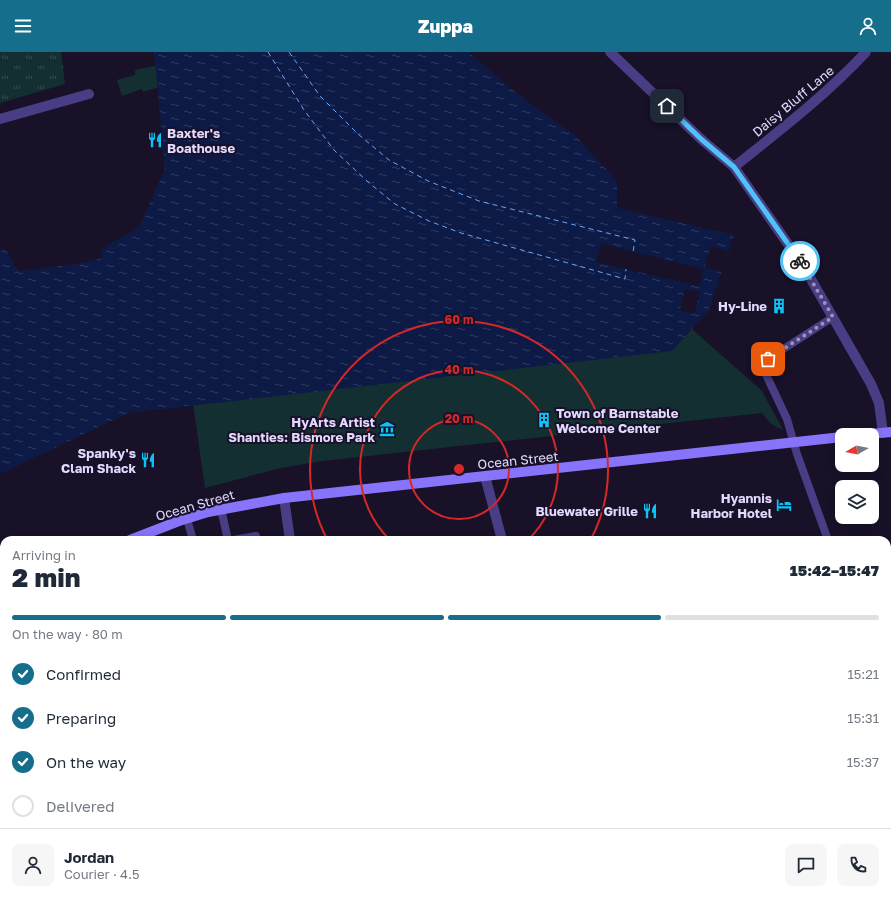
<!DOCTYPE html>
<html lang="en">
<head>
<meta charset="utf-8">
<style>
  body { margin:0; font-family:"Golos Text",sans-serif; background:#f6f6f7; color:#1f2937; height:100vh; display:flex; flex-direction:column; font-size:15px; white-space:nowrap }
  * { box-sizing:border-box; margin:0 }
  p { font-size:13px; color:#747a83 }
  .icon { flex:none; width:22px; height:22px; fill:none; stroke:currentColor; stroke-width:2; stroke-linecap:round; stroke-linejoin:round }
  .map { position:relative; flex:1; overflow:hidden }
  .drawer { position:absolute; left:0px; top:484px; width:891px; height:372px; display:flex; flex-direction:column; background:#fff; border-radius:12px 12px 0 0; box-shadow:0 2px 10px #0003 }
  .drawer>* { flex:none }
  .needle { width:26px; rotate:261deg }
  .buttons { position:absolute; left:835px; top:376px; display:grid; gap:8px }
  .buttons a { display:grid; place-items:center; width:44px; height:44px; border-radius:8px; background:#fff; box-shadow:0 2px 10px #0003; font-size:20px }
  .pin { position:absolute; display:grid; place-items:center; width:34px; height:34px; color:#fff; margin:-17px; border-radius:8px; box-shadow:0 2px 6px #0006 }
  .courier { position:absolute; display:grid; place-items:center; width:40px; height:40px; margin:-20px; border:3px solid #4fc3f7; border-radius:50%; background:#fff; color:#222; box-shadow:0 1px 5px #0007 }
  .summary em { font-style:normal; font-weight:800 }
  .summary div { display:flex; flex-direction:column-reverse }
  .summary { display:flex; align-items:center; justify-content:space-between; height:68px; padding:0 12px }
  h1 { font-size:26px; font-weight:800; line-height:30px }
  .bar { display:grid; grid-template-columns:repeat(4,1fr); gap:6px 4px; align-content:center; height:48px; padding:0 12px }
  .bar i { height:5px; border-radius:3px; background:#e0e1e3 }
  .bar .selected { background:#166e8d }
  .bar p { grid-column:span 4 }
  .line { display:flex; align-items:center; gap:10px; padding:0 12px; border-top:1px solid #e0e1e3 }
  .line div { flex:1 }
  .round { display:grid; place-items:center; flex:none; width:42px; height:42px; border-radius:8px; background:#f6f6f7 }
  ol { padding:0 12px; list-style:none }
  li { display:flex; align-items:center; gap:12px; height:44px }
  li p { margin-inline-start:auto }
  li .icon { padding:4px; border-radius:50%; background:#166e8d; color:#fff; stroke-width:4 }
  li:last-child { color:#747a83 }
  li i { width:22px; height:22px; border:2px solid #e0e1e3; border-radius:50% }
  header { display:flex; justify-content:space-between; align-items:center; height:52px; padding:0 12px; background:#166e8d; color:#fff; font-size:18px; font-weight:800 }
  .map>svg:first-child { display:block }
  .grass { fill:url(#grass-tufts) }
  .wetland { fill:url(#wetland-marsh) }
  .green { fill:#142f32 }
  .water { fill:url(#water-ripples) }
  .pier { fill:#181128 }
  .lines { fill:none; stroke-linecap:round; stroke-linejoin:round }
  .ferry { stroke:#6ba7fa; stroke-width:1; stroke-dasharray:5 4; stroke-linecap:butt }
  .lane { stroke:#493e85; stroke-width:8 }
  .street { stroke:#493e85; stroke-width:10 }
  .secondary { stroke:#8774fa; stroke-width:10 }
  .done { stroke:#9b93b3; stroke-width:4; stroke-dasharray:0 7.2 }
  .route { stroke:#4fc3f7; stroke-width:5 }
  .ring { fill:none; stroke:#d62828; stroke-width:2 }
  .labels { text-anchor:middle; stroke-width:4; stroke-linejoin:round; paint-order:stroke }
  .street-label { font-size:13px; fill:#e2d9fe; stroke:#181128 }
  .poi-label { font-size:13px; font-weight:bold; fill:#e2d9fe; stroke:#181128; text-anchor:end }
  .centre { fill:#d62828; stroke:#181128; stroke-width:2 }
  .ring-label { font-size:12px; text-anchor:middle; font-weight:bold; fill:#d62828; stroke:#181128; stroke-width:4; stroke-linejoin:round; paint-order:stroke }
</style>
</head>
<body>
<header><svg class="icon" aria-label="menu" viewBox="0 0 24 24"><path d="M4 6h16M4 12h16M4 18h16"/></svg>Zuppa<svg class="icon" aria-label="person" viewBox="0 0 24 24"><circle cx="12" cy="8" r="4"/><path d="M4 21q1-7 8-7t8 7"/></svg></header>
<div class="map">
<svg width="891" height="856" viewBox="0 0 891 856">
  <defs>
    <pattern id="grass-tufts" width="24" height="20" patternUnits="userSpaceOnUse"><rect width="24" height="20" fill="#142f32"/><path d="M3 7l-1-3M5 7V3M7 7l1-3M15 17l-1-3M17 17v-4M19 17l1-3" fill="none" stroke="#364d51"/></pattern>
    <pattern id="wetland-marsh" width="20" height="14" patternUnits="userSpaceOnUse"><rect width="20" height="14" fill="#142f32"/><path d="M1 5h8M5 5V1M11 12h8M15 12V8" fill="none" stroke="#364d51"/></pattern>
    <pattern id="water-ripples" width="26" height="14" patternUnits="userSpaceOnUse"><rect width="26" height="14" fill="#0d1a45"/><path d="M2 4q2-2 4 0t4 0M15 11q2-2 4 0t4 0" fill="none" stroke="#303b61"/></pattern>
  </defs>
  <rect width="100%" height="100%" fill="#181128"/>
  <!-- grass -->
  <polygon class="grass" points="0,0 61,0 65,32 0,51"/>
  <!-- wetland -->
  <polygon class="wetland" points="79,852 167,852 170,856 79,856"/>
  <!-- green -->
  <g class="green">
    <polygon points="159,13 165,33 143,40 142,37 122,44 117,28 135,23 135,18"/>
    <polygon points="692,277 762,339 783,378 771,372 762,361 322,409 281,416 205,436 193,352 673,297"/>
    <polygon points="263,852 470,852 469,856 263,856"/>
  </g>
  <!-- water -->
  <polygon class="water" points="154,0 468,0 514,39 539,58 575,83 617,129 617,156 734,183 709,258 672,299 128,361 0,422 0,197 76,212 139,175 165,117"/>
  <!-- pier -->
  <g class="pier">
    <polygon points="601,192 703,217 699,234 596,210"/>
    <polygon points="711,194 728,199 722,220 705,215"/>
    <polygon points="100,196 102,206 76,212 18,219 6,198 14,197 76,210"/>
    <polygon points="685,237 700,240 694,262 680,258"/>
  </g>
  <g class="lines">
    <!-- ferry -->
    <g class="ferry">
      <polyline points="268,0 304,58 334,98 368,130 395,152 429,169 461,181 625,227 626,217"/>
      <polyline points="289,0 320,44 358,82 389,108 428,129 479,149 635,188 633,200"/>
    </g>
    <!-- lane -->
    <g class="lane">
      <polyline points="221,457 228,488"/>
      <polyline points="187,467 193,488"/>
      <polyline points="233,488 256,484"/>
      <polyline points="828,488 797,402 787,367 760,310 768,307 833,265"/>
      <polyline points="887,585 891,583"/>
      <polyline points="0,613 4,618"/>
    </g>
    <!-- street -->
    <g class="street">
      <polyline points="610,0 701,87 734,115 804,215 871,332 879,351 883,381"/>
      <polyline points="0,67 89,42"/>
      <path d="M734,115C779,79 826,43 866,0"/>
      <polyline points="485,424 502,488"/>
      <polyline points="284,446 290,488"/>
      <polyline points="887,632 891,631"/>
    </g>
    <!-- secondary -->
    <g class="secondary">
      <polyline points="860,383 891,380"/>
      <polyline points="130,488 179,469 208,460 284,446 842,385"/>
      <polyline points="0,572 4,569"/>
      <polyline points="0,753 4,753"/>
      <polyline points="0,767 4,765"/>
      <polyline points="770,852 785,856"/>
    </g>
  </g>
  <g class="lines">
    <!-- done -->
    <polyline class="done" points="768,307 833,265 800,209"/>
    <!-- route -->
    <polyline class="route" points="667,54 701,87 734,115 800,209"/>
  </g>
  <!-- distance rings -->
  <g class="ring">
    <circle cx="459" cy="417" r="50"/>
    <path d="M390 488A99 99 0 1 1 528 488"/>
    <path d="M327 487A149 149 0 1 1 591 487"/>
  </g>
  <!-- icons -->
  <defs>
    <g id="restaurant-bare" transform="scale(1.2)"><path d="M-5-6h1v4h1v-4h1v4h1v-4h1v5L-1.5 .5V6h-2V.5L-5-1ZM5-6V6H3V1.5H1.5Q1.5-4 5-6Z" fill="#0cc3f6" stroke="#181128" stroke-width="2.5" paint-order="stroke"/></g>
    <g id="building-bare" transform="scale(1.2)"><path d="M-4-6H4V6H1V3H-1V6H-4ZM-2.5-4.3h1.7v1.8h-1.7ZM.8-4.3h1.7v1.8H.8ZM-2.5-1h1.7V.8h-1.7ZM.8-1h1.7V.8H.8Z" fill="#0cc3f6" stroke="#181128" stroke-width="2.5" paint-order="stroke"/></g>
    <g id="museum-bare" transform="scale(1.2)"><path d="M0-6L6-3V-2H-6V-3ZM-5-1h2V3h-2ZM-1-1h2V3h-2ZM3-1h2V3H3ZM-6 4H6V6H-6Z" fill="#0cc3f6" stroke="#181128" stroke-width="2.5" paint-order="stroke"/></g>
    <g id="hotel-bare" transform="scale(1.2)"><path d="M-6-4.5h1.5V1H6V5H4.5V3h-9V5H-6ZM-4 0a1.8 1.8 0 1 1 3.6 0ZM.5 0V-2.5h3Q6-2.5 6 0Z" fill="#0cc3f6" stroke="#181128" stroke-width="2.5" paint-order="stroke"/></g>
  </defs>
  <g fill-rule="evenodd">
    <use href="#restaurant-bare" x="155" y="88"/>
    <use href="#building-bare" x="779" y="254"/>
    <use href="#building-bare" x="544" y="368"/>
    <use href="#museum-bare" x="387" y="377"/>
    <use href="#restaurant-bare" x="148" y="408"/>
    <use href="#hotel-bare" x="784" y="453"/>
    <use href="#restaurant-bare" x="650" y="459"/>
  </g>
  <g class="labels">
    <!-- street labels -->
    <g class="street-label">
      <text transform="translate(793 49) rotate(-40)" y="5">Daisy Bluff Lane</text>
      <text transform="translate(518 408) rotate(-6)" y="5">Ocean Street</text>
      <text transform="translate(195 453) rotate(-16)" y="5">Ocean Street</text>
    </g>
    <!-- poi labels -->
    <g class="poi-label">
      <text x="167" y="86" text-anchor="start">Baxter's<tspan x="167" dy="15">Boathouse</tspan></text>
      <text x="767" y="259">Hy-Line</text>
      <text x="556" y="366" text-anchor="start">Town of Barnstable<tspan x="556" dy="15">Welcome Center</tspan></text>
      <text x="375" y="375">HyArts Artist<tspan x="375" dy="15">Shanties: Bismore Park</tspan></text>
      <text x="136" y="406">Spanky's<tspan x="136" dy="15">Clam Shack</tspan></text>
      <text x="772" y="451">Hyannis<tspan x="772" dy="15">Harbor Hotel</tspan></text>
      <text x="638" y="464">Bluewater Grille</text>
    </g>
  </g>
  <circle cx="459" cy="417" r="6" class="centre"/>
  <g class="ring-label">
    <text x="459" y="272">60 m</text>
    <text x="459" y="322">40 m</text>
    <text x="459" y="371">20 m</text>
  </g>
</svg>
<div class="buttons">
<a><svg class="needle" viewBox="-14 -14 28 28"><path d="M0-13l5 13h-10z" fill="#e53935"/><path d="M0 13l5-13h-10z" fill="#747a83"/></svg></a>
<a><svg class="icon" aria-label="layers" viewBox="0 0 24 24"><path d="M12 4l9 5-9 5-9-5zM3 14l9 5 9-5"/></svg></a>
</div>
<div class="pin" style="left:768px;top:307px;background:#ea580c"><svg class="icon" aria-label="bag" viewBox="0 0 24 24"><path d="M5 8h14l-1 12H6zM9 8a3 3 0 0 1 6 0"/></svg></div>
<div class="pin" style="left:667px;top:54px;background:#1f2937"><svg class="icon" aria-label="home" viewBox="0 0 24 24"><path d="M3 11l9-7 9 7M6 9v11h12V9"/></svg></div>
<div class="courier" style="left:800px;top:209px"><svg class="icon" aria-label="bike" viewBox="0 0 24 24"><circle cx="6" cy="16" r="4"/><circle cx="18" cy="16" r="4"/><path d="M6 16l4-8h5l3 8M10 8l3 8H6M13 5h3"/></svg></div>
<section class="drawer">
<div class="summary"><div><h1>2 min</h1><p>Arriving in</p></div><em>15:42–15:47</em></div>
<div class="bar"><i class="selected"></i><i class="selected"></i><i class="selected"></i><i></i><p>On the way · 80 m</p></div>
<ol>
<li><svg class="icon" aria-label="check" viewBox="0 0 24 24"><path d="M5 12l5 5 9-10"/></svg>Confirmed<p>15:21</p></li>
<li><svg class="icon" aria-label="check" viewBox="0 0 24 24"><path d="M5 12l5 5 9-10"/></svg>Preparing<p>15:31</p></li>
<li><svg class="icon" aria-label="check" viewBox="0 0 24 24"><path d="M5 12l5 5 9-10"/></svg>On the way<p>15:37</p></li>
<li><i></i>Delivered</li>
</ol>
<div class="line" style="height:72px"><a class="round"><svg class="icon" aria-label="person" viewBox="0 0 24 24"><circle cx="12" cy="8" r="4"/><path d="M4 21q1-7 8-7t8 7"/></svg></a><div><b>Jordan</b><p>Courier · 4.5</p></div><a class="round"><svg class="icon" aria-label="chat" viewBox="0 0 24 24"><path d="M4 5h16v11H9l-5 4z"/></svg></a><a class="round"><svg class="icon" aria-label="phone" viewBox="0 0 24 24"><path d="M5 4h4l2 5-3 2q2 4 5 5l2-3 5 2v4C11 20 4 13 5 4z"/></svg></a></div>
</section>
</div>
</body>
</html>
